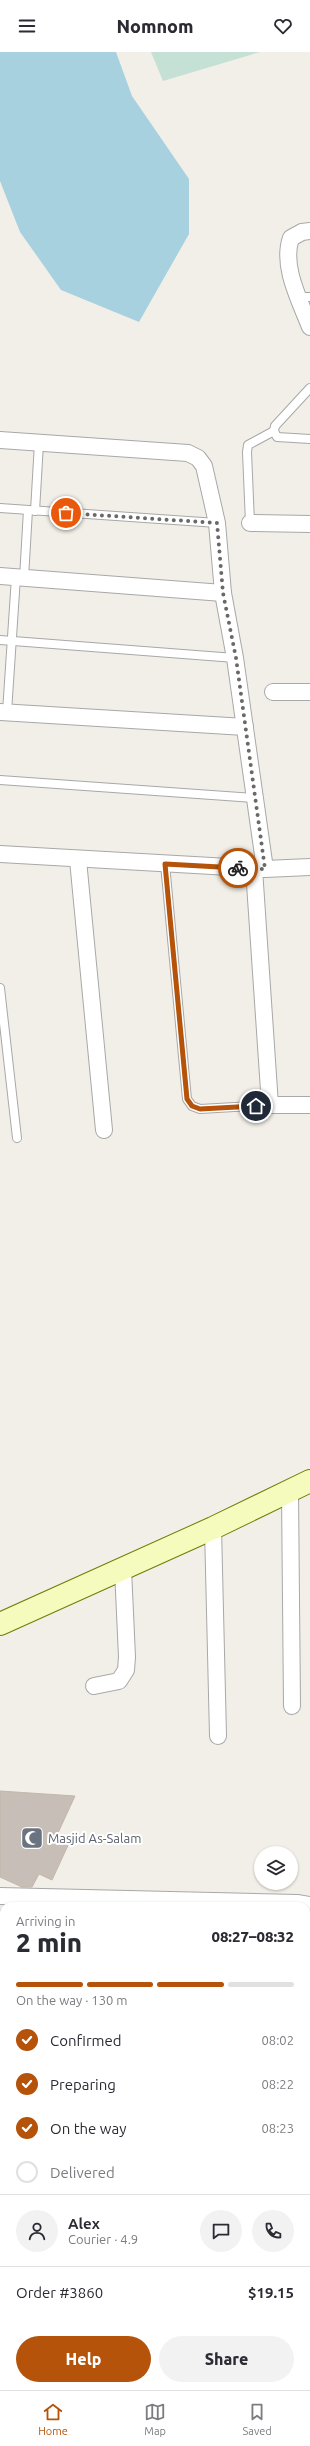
<!DOCTYPE html>
<html lang="en">
<head>
<meta charset="utf-8">
<style>
  body { margin:0; font-family:Ubuntu,sans-serif; background:#f2f2f3; color:#2b2b33; height:100vh; display:flex; flex-direction:column; font-size:15px; white-space:nowrap }
  * { box-sizing:border-box; margin:0 }
  p { font-size:13px; color:#7c7c81 }
  .icon { flex:none; width:22px; height:22px; fill:none; stroke:currentColor; stroke-width:2; stroke-linecap:round; stroke-linejoin:round }
  .map { position:relative; flex:1; overflow:hidden }
  .side { position:absolute; left:0px; top:1850px; width:310px; height:488px; display:flex; flex-direction:column; background:#fff; border-radius:12px 12px 0 0; box-shadow:0 1px 3px #0004 }
  .side>* { flex:none }
  .buttons { position:absolute; left:254px; top:1794px; display:grid; gap:8px }
  .buttons a { display:grid; place-items:center; width:44px; height:44px; border-radius:50%; background:#fff; box-shadow:0 1px 3px #0004; font-size:20px }
  .pin { position:absolute; display:grid; place-items:center; width:34px; height:34px; color:#fff; margin:-17px; border:2px solid #fff; border-radius:50%; box-shadow:0 1px 4px #0007 }
  .courier { position:absolute; display:grid; place-items:center; width:40px; height:40px; margin:-20px; border:3px solid #b45309; border-radius:50%; background:#fff; color:#222; box-shadow:0 1px 5px #0007 }
  .head em { font-style:normal; font-weight:800 }
  .head div { display:flex; flex-direction:column-reverse }
  .head { display:flex; align-items:center; justify-content:space-between; height:68px; padding:0 16px }
  h1 { font-size:26px; font-weight:800; line-height:30px }
  .bar { display:grid; grid-template-columns:repeat(4,1fr); gap:6px 4px; align-content:center; height:48px; padding:0 16px }
  .bar i { height:5px; border-radius:3px; background:#e1e1e2 }
  .bar .selected { background:#b45309 }
  .bar p { grid-column:span 4 }
  .line { display:flex; align-items:center; gap:10px; padding:0 16px; border-top:1px solid #e1e1e2 }
  .line div { flex:1 }
  .round { display:grid; place-items:center; flex:none; width:42px; height:42px; border-radius:21px; background:#f2f2f3 }
  ol { padding:0 16px; list-style:none }
  li { display:flex; align-items:center; gap:12px; height:44px }
  li p { margin-inline-start:auto }
  li .icon { padding:4px; border-radius:50%; background:#b45309; color:#fff; stroke-width:4 }
  li:last-child { color:#7c7c81 }
  li i { width:22px; height:22px; border:2px solid #e1e1e2; border-radius:50% }
  .button { display:flex; gap:8px; margin-top:auto; padding:8px 16px }
  .button a { flex:1; height:46px; border-radius:24px; background:#b45309; color:#fff; font-size:16px; font-weight:800; line-height:46px; text-align:center }
  .button a+a { background:#f2f2f3; color:#2b2b33 }
  header { display:flex; justify-content:space-between; align-items:center; height:52px; padding:0 16px; background:#fff; font-size:18px; font-weight:800 }
  .dock { display:flex; justify-content:space-around; align-items:center; height:56px; border-top:1px solid #e1e1e2; background:#fff; font-size:11px; color:#7c7c81 }
  .dock a { display:grid; justify-items:center; gap:2px }
  .dock .selected { color:#b45309 }
  .map>svg:first-child { display:block }
  .wetland { fill:#c5e0d5 }
  .water { fill:#a8d1e0 }
  .building { fill:#c7beb7; stroke:#c4b6aa }
  .lines { fill:none; stroke-linecap:round; stroke-linejoin:round }
  .service-casing { stroke:#a8a8a8; stroke-width:10 }
  .minor-casing { stroke:#a8a8a8; stroke-width:18 }
  .secondary-casing { stroke:#6c7e03; stroke-width:24 }
  .service { stroke:#fff; stroke-width:8 }
  .minor { stroke:#fff; stroke-width:16 }
  .secondary { stroke:#f5fbbd; stroke-width:22 }
  .done { stroke:#6a6967; stroke-width:4; stroke-dasharray:0 7.2 }
  .route { stroke:#b45309; stroke-width:5 }
  .labels { text-anchor:middle; stroke-width:4; stroke-linejoin:round; paint-order:stroke }
  .worship-label { font-size:13px; fill:#5b616d; stroke:#fff; text-anchor:start }
</style>
</head>
<body>
<header><svg class="icon" aria-label="menu" viewBox="0 0 24 24"><path d="M4 6h16M4 12h16M4 18h16"/></svg>Nomnom<svg class="icon" aria-label="heart" viewBox="0 0 24 24"><path d="M12 20l-8-8c-3-5 5-10 8-4 3-6 11-1 8 4z"/></svg></header>
<div class="map">
<svg width="310" height="2338" viewBox="0 0 310 2338">
  <rect width="100%" height="100%" fill="#f2efe8"/>
  <!-- wetland -->
  <polygon class="wetland" points="151,0 260,0 163,29"/>
  <!-- water -->
  <polygon class="water" points="0,0 116,0 132,44 189,127 189,182 139,270 61,238 20,180 0,129"/>
  <!-- building -->
  <polygon class="building" points="0,1739 75,1744 57,1783 70,1789 52,1828 39,1822 32,1835 22,1835 0,1825"/>
  <g class="lines">
    <!-- service casing -->
    <g class="service-casing">
      <g id="service">
        <polyline points="299,245 310,245"/>
        <polyline points="310,336 275,374 274,379 277,385 310,387"/>
        <polyline points="0,456 217,471"/>
        <polyline points="35,459 39,391"/>
        <polyline points="250,471 247,400 248,393 274,379"/>
        <polyline points="24,526 28,458"/>
        <polyline points="0,588 235,606"/>
        <polyline points="7,660 16,525"/>
        <polyline points="0,728 254,746"/>
        <polyline points="165,812 187,1047 192,1054 200,1057 270,1053"/>
        <polyline points="0,936 17,1086"/>
      </g>
    </g>
    <!-- minor casing -->
    <g class="minor-casing">
      <g id="minor">
        <path d="M310,179L302,180L291,186C281,214 300,249 310,275"/>
        <polyline points="0,388 188,401 198,406 204,414 217,471 223,541 235,606 265,817"/>
        <polyline points="250,471 310,472"/>
        <polyline points="0,524 223,541"/>
        <polyline points="273,640 310,640"/>
        <polyline points="0,660 245,675"/>
        <polyline points="0,802 265,817 310,815"/>
        <polyline points="78,808 104,1078"/>
        <polyline points="254,817 270,1053 310,1053"/>
        <polyline points="290,1439 292,1654"/>
        <polyline points="213,1476 218,1684"/>
        <polyline points="94,1634 119,1629 126,1618 127,1605 123,1517"/>
        <polyline points="0,1844 297,1851 310,1853"/>
      </g>
    </g>
    <!-- secondary casing -->
    <g class="secondary-casing">
      <polyline id="secondary" points="0,1572 213,1476 310,1429"/>
    </g>
    <!-- service -->
    <use href="#service" class="service"/>
    <!-- minor -->
    <use href="#minor" class="minor"/>
    <!-- secondary -->
    <use href="#secondary" class="secondary"/>
  </g>
  <g class="lines">
    <!-- done -->
    <polyline class="done" points="66,461 217,471 223,541 236,606 265,817 238,816"/>
    <!-- route -->
    <polyline class="route" points="238,816 165,812 187,1047 192,1054 200,1057 256,1054"/>
  </g>
  <!-- icons -->
  <defs>
    <g id="mosque-square" transform="scale(1.15)"><rect x="-9" y="-9" width="18" height="18" rx="4" fill="#6b7280" stroke="#fff"/><path d="M3.5-4.9A6 6 0 1 0 3.5 4.9A5 5 0 1 1 3.5-4.9Z" fill="#fff"/></g>
  </defs>
  <g fill-rule="evenodd">
    <use href="#mosque-square" x="32" y="1786"/>
  </g>
  <g class="labels">
    <!-- worship labels -->
    <g class="worship-label">
      <text x="48" y="1791">Masjid As-Salam</text>
    </g>
  </g>
</svg>
<div class="buttons">
<a><svg class="icon" aria-label="layers" viewBox="0 0 24 24"><path d="M12 4l9 5-9 5-9-5zM3 14l9 5 9-5"/></svg></a>
</div>
<div class="pin" style="left:66px;top:461px;background:#ea580c"><svg class="icon" aria-label="bag" viewBox="0 0 24 24"><path d="M5 8h14l-1 12H6zM9 8a3 3 0 0 1 6 0"/></svg></div>
<div class="pin" style="left:256px;top:1054px;background:#1f2937"><svg class="icon" aria-label="home" viewBox="0 0 24 24"><path d="M3 11l9-7 9 7M6 9v11h12V9"/></svg></div>
<div class="courier" style="left:238px;top:816px"><svg class="icon" aria-label="bike" viewBox="0 0 24 24"><circle cx="6" cy="16" r="4"/><circle cx="18" cy="16" r="4"/><path d="M6 16l4-8h5l3 8M10 8l3 8H6M13 5h3"/></svg></div>
<section class="side">
<div class="head"><div><h1>2 min</h1><p>Arriving in</p></div><em>08:27–08:32</em></div>
<div class="bar"><i class="selected"></i><i class="selected"></i><i class="selected"></i><i></i><p>On the way · 130 m</p></div>
<ol>
<li><svg class="icon" aria-label="check" viewBox="0 0 24 24"><path d="M5 12l5 5 9-10"/></svg>Confirmed<p>08:02</p></li>
<li><svg class="icon" aria-label="check" viewBox="0 0 24 24"><path d="M5 12l5 5 9-10"/></svg>Preparing<p>08:22</p></li>
<li><svg class="icon" aria-label="check" viewBox="0 0 24 24"><path d="M5 12l5 5 9-10"/></svg>On the way<p>08:23</p></li>
<li><i></i>Delivered</li>
</ol>
<div class="line" style="height:72px"><a class="round"><svg class="icon" aria-label="person" viewBox="0 0 24 24"><circle cx="12" cy="8" r="4"/><path d="M4 21q1-7 8-7t8 7"/></svg></a><div><b>Alex</b><p>Courier · 4.9</p></div><a class="round"><svg class="icon" aria-label="chat" viewBox="0 0 24 24"><path d="M4 5h16v11H9l-5 4z"/></svg></a><a class="round"><svg class="icon" aria-label="phone" viewBox="0 0 24 24"><path d="M5 4h4l2 5-3 2q2 4 5 5l2-3 5 2v4C11 20 4 13 5 4z"/></svg></a></div>
<div class="line" style="height:52px"><div>Order #3860</div><b>$19.15</b></div>
<div class="button"><a>Help</a><a>Share</a></div>
</section>
</div>
<nav class="dock">
<a class="selected"><svg class="icon" aria-label="home" viewBox="0 0 24 24"><path d="M3 11l9-7 9 7M6 9v11h12V9"/></svg>Home</a>
<a><svg class="icon" aria-label="map" viewBox="0 0 24 24"><path d="M3 6l6-2 6 2 6-2v14l-6 2-6-2-6 2zM9 4v14M15 6v14"/></svg>Map</a>
<a><svg class="icon" aria-label="saved" viewBox="0 0 24 24"><path d="M7 4h10v16l-5-4-5 4z"/></svg>Saved</a>
</nav>
</body>
</html>
